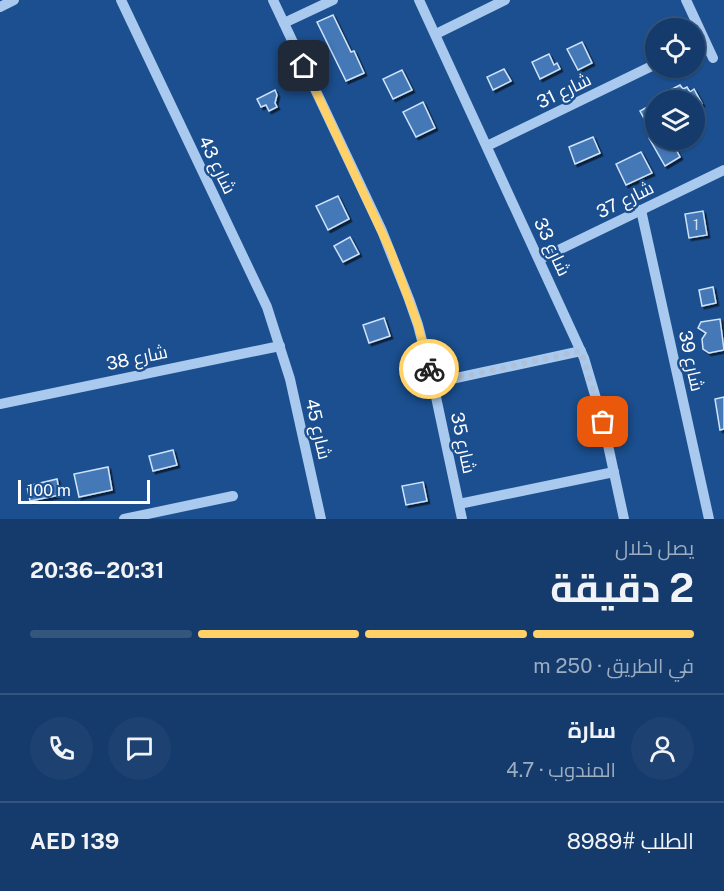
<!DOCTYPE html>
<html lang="ar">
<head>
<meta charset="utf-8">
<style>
  body { margin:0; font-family:"Public Sans",Cairo,sans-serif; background:#1d4271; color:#f1f3f6; direction:rtl; height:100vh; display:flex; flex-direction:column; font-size:22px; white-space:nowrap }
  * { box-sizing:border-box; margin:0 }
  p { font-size:20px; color:#9dadc1 }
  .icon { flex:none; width:33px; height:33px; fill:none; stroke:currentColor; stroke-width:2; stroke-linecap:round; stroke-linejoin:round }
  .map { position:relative; height:519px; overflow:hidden; direction:ltr }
  .drawer { display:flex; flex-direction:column; background:#143b6b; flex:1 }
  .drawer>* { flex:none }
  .controls { position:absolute; left:645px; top:18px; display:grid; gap:12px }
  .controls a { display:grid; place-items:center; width:60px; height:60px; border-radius:50%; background:#143b6b; box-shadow:0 2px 4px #0004,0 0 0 2px #33557e; font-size:30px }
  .scale { position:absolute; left:18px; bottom:15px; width:132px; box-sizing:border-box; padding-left:6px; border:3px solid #fff; border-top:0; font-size:16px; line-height:21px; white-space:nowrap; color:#fff; -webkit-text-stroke:4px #1b4f8f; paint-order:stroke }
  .pin { position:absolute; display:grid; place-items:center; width:51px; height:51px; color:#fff; margin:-26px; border-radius:12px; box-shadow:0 3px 9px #0006 }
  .courier { position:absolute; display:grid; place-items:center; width:60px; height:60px; margin:-30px; border:4px solid #ffd166; border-radius:50%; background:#fff; color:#222; box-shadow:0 2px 8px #0007 }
  .overview em { font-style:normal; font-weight:700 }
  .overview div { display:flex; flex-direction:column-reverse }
  .overview { display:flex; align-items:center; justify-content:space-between; height:102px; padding:0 30px }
  h1 { font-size:39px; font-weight:700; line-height:45px }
  .bar { display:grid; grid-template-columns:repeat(4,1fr); gap:9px 6px; align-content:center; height:72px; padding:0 30px }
  .bar i { height:8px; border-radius:4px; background:#33557e }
  .bar .on { background:#ffd166 }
  .bar p { grid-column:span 4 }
  .line { display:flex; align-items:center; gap:15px; padding:0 30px; border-top:2px solid #33557e }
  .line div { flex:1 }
  .round { display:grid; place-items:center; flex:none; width:63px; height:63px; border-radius:32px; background:#1d4271 }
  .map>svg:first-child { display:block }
  .building { fill:#4478b7; stroke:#cfe3fa; stroke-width:1.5; filter:url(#shadow) }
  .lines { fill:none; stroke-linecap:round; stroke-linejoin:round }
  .minor { stroke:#a9c9ee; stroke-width:10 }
  .done { stroke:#afc1d8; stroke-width:6; stroke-dasharray:0 10.8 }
  .route { stroke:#ffd166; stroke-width:8 }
  .labels { text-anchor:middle; stroke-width:5; stroke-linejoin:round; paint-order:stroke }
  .number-label { font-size:15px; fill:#d0dded }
  .street-label { font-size:18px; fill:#fff; stroke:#1b4f8f }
</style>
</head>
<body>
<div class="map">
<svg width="724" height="519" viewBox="0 0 724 519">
  <defs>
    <filter id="shadow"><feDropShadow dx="2.5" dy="2.5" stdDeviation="0" flood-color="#0009"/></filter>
  </defs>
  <rect width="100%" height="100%" fill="#1b4f8f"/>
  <!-- building -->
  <g class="building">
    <polygon points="333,15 351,52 354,51 364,73 346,81 317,22"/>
    <polygon points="582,42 592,63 578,70 567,49"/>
    <polygon points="549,54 554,65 557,63 560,69 540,79 532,62"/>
    <polygon points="504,69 511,81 493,90 487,77"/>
    <polygon points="402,70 412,90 393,99 383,79"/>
    <polygon points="680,85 683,89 687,87 690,92 694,89 702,104 694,108 694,100 678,100 672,89"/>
    <polygon points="275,90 277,95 275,103 277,107 269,111 266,105 261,107 257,99"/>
    <polygon points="423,102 435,128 416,137 403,112"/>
    <polygon points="656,102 656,128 651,131 640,111"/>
    <polygon points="655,135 656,140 658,140 663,148 672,142 680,157 665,166 649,138"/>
    <polygon points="593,137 600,153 575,164 569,147"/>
    <polygon points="641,152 652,173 626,185 616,164"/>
    <polygon points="338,196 349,219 328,230 316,206"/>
    <polygon points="703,211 707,235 689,238 685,214"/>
    <polygon points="350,237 359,254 343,262 334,246"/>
    <polygon points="713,287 716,303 702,306 699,290"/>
    <polygon points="384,318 390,336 369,343 363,325"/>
    <polygon points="720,319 724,350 709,353 703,349 702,339 706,333 698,328 701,322"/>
    <polygon points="724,397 724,429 720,430 715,399"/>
    <polygon points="173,450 177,465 153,471 149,456"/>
    <polygon points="108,467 112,490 79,497 74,474"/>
    <polygon points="57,479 60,495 30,501 27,486"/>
    <polygon points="423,482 427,501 406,505 402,486"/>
  </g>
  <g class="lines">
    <!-- minor -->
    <g class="minor">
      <polyline points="121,0 267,307 290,379 321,519"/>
      <polyline points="273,0 382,231 409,299 418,325 433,383 462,519"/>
      <polyline points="419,0 584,358 603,422 624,519"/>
      <polyline points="686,0 713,58"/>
      <polyline points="0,7 14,0"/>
      <polyline points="284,23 333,0"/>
      <polyline points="436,34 505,0"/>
      <polyline points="487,146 656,64"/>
      <polyline points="641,210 709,519"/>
      <polyline points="540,259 724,170"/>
      <polyline points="433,383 581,351"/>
      <polyline points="0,404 280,346"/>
      <polyline points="459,504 614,472"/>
      <polyline points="124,519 233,496"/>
    </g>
  </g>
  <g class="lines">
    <!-- done -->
    <polyline class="done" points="429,369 433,383 581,351 603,422"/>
    <!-- route -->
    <polyline class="route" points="304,66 391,252 418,325 429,369"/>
  </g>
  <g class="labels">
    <!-- number labels -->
    <g class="number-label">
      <text x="696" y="230">1</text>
    </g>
    <!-- street labels -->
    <g class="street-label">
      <text transform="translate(564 91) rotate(-26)" y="6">شارع 31</text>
      <text transform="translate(217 165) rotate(64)" y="6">شارع 43</text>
      <text transform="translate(625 200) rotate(-26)" y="6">شارع 37</text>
      <text transform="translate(552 247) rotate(65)" y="6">شارع 33</text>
      <text transform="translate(137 358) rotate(-12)" y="6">شارع 38</text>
      <text transform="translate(691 361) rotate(78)" y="6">شارع 39</text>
      <text transform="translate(318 429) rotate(77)" y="6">شارع 45</text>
      <text transform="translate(463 443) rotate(78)" y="6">شارع 35</text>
    </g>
  </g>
</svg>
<div class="controls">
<a><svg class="icon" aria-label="locate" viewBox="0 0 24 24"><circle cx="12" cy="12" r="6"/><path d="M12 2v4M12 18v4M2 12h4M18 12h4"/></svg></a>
<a><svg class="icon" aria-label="layers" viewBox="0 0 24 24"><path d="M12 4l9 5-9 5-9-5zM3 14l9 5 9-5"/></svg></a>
</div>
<div class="scale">100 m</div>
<div class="pin" style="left:603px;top:422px;background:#ea580c"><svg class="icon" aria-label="bag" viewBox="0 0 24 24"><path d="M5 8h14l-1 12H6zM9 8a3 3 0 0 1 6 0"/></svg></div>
<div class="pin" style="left:304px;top:66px;background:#1f2937"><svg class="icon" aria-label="home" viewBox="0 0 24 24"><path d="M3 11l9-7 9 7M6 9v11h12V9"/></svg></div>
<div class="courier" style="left:429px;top:369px"><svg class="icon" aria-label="bike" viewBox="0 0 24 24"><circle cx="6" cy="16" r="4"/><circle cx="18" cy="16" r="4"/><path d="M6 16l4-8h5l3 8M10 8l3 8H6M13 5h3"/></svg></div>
</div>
<section class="drawer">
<div class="overview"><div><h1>2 دقيقة</h1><p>يصل خلال</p></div><em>20:31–20:36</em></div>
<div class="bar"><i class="on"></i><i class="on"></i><i class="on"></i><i></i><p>في الطريق · 250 m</p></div>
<div class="line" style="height:108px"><a class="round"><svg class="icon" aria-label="person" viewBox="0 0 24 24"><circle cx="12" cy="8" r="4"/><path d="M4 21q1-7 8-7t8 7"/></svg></a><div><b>سارة</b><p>المندوب · 4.7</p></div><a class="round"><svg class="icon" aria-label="chat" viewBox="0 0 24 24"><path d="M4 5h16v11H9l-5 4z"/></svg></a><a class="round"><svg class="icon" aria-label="phone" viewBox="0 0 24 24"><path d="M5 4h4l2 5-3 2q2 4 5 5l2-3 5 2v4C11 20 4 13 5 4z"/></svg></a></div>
<div class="line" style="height:78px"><div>الطلب #8989</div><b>AED 139</b></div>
</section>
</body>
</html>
